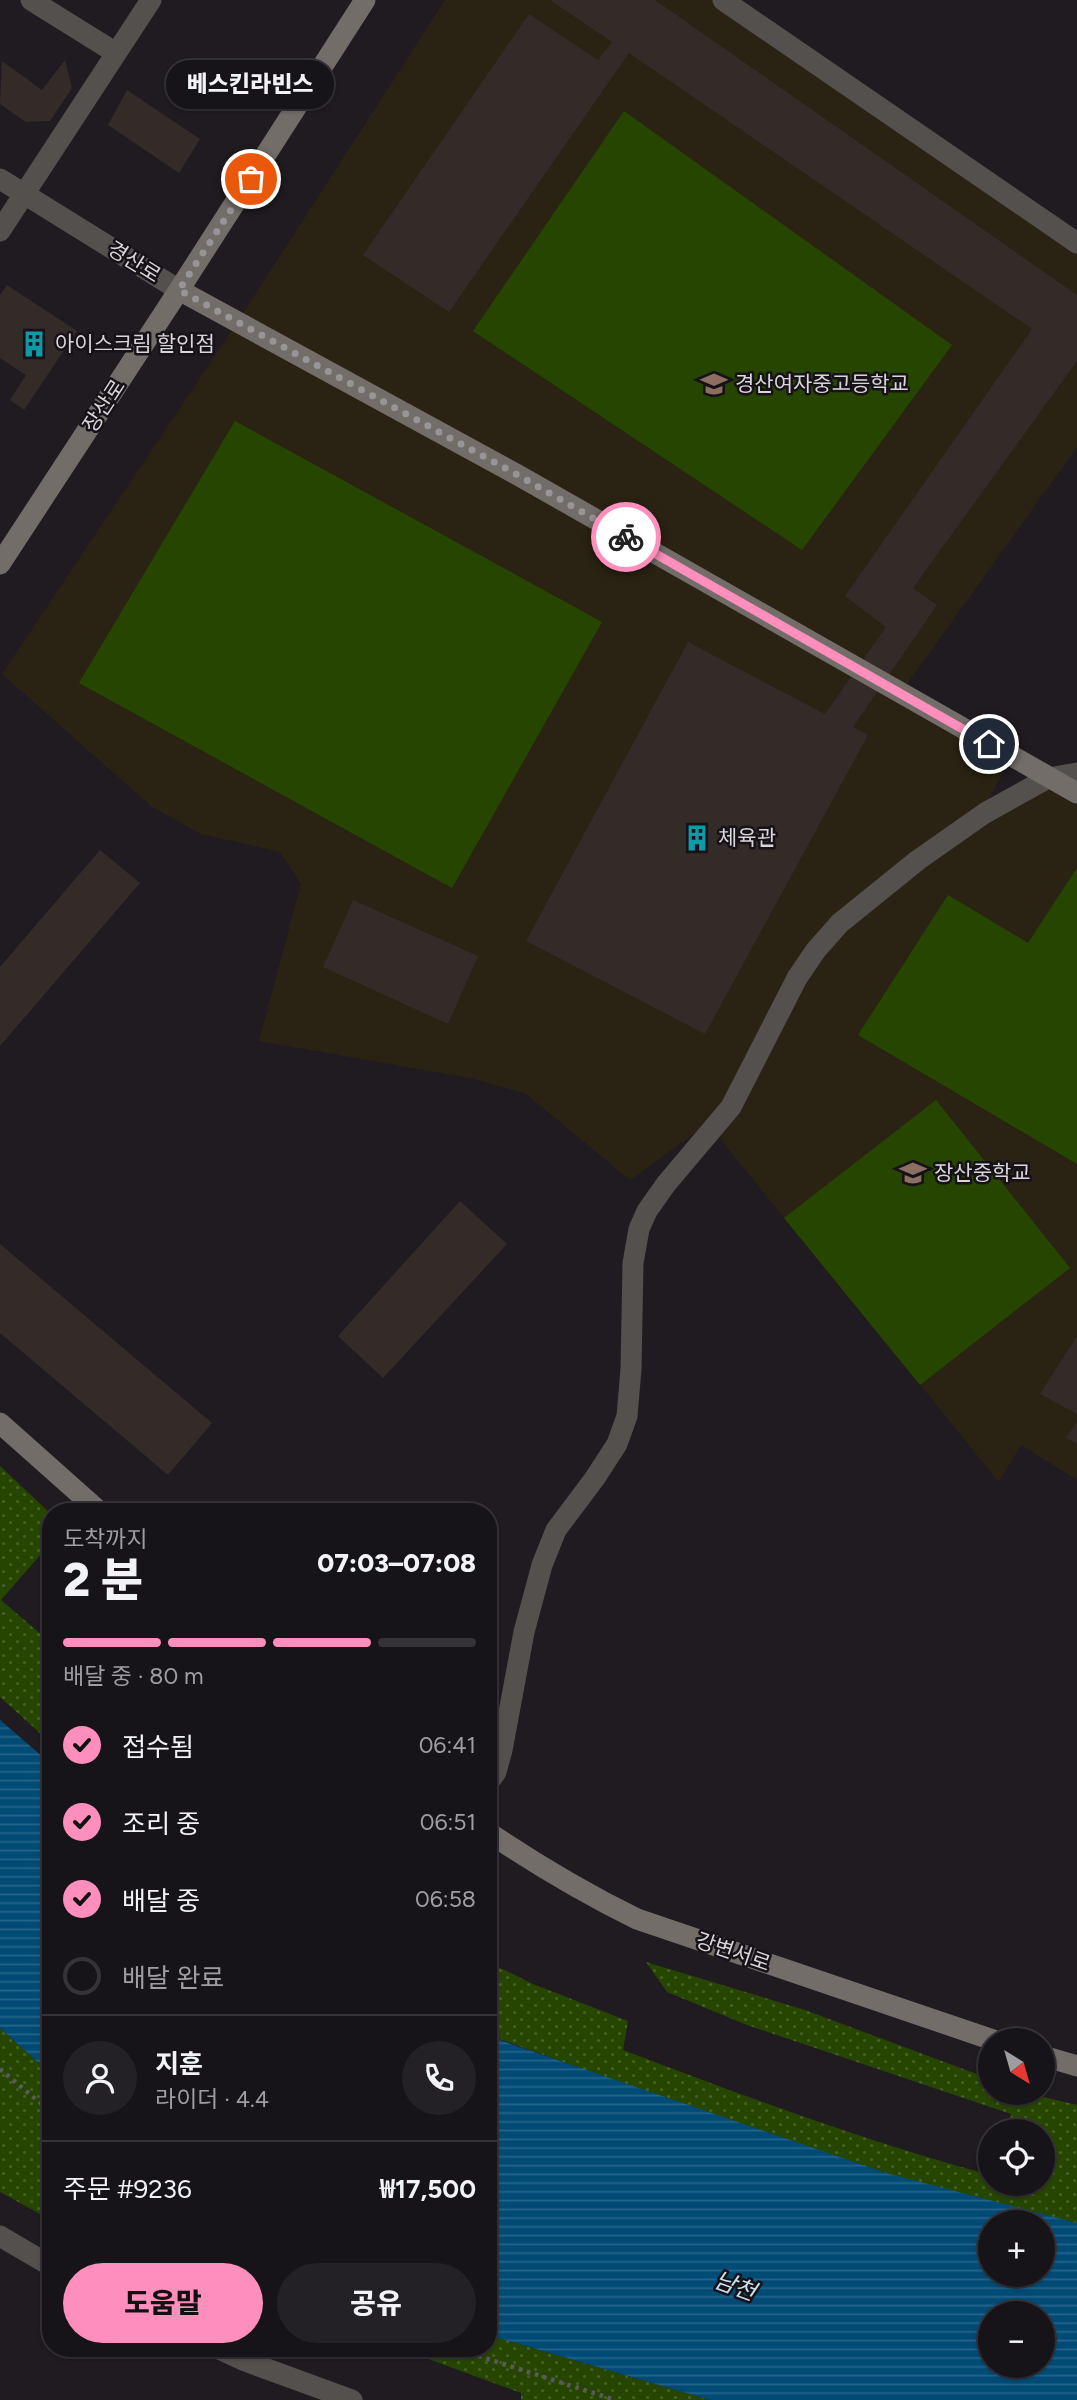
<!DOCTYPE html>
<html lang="ko">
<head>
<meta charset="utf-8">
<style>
  body { margin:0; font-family:Figtree,"Noto Sans KR",sans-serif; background:#242126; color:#f1f3f6; height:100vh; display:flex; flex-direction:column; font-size:26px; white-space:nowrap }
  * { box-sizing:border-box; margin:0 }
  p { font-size:23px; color:#9e9ea2 }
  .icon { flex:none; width:38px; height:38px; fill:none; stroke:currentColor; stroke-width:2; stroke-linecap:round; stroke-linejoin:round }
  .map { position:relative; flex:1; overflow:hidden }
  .sheet { position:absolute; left:42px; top:1503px; width:455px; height:854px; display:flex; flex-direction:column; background:#171419; border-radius:28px; box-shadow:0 2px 5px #0004,0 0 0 2px #363338 }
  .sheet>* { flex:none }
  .needle { width:46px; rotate:143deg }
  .fabs { position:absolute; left:978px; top:2028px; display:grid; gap:14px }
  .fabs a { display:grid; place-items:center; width:77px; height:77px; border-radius:50%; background:#171419; box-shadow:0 2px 5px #0004,0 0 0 2px #363338; font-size:35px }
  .pin { position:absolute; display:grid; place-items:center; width:60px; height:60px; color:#fff; margin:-30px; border:4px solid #fff; border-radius:50%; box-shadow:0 2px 7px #0007 }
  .courier { position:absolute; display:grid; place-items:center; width:70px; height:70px; margin:-35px; border:5px solid #fe8ebc; border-radius:50%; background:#fff; color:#222; box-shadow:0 2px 9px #0007 }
  .bubble { position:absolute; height:49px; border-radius:24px; background:#171419; box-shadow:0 2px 5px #0004,0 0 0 2px #363338; font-size:23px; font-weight:800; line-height:49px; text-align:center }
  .head em { font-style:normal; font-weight:800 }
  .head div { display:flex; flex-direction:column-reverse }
  .head { display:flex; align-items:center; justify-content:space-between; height:119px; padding:0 21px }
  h1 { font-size:46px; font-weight:800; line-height:52px }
  .bar { display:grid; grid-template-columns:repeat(4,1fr); gap:10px 7px; align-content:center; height:84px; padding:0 21px }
  .bar i { height:9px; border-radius:5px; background:#363338 }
  .bar .selected { background:#fe8ebc }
  .bar p { grid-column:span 4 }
  .line { display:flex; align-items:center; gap:18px; padding:0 21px; border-top:2px solid #363338 }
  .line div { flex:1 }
  .round { display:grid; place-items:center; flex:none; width:74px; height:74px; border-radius:37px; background:#242126 }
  ol { padding:0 21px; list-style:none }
  li { display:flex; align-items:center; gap:21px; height:77px }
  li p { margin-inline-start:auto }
  li .icon { padding:7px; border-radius:50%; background:#fe8ebc; color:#111; stroke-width:4 }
  li:last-child { color:#9e9ea2 }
  li i { width:38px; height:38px; border:4px solid #363338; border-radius:50% }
  .cta { display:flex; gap:14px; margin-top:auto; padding:14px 21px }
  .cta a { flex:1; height:80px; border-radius:42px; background:#fe8ebc; color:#111; font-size:28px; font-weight:800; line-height:80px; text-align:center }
  .cta a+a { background:#242126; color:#f1f3f6 }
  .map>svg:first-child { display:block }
  .education { fill:#2a2313 }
  .green { fill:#264600 }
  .park { fill:url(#park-dots) }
  .water { fill:url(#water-rules); fill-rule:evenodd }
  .building { fill:#322b27 }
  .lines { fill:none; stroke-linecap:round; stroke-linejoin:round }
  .path { stroke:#5c595e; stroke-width:4.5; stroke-dasharray:3.5 5; stroke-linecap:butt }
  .street { stroke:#53504e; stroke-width:21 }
  .secondary { stroke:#726d69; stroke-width:21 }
  .done { stroke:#989599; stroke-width:7; stroke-dasharray:0 12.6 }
  .route { stroke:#fe8ebc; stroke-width:9 }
  .labels { text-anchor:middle; stroke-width:5; stroke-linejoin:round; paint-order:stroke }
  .street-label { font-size:21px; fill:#d9d6da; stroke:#161218 }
  .poi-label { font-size:21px; fill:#d9d6da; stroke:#161218; text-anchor:start }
  .water-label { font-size:23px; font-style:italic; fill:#cde0f0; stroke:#161218 }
</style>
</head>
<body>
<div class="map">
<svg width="1077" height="2400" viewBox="0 0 1077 2400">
  <defs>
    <pattern id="park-dots" width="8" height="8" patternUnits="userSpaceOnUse" patternTransform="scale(1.75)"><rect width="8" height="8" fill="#264600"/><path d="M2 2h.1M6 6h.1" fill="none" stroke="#456025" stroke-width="1.8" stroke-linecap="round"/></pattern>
    <pattern id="water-rules" width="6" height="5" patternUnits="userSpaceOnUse" patternTransform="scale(1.75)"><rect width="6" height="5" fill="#004b76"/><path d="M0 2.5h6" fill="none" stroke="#256489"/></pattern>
  </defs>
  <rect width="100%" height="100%" fill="#1f1b21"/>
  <!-- education -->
  <polygon class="education" points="445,0 723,0 1077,243 1077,447 900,694 1011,757 980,815 1048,778 1077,793 1077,1480 1021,1445 999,1482 712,1129 721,1114 630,1180 525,1093 469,1078 259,1041 301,884 280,852 201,834 152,807 2,674 238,321"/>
  <!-- green -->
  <g class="green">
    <polygon points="624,111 952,345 802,550 473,331"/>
    <polygon points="235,421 602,622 452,888 79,683"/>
    <polygon points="1077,868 1077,1164 858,1035 948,895 1028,943"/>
    <polygon points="936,1100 1070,1268 920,1385 784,1218"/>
  </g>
  <!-- park -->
  <g class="park">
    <polygon points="0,1466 51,1514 51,1548 48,1546 1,1600 51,1643 51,1743 0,1697"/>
    <path d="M488,1962L533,1984L628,2021L623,2050C744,2096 865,2141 990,2175V2184H1043V2132L1007,2131L1011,2114L747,2025L667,1992L646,1962L805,2010L990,2079V2093H1027L1077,2105V2230L1024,2217L776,2138L488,2035Z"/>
    <polygon points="0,2028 51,2074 51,2220 0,2192"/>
    <polygon points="488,2335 710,2400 521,2400 521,2393 401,2349 488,2348"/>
  </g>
  <!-- water -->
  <g class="water">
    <polygon points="0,1720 51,1764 51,2074 0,2028"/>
    <path d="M488,2036L886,2173L1077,2223V2400H710L488,2335ZM990,2222H1043V2275H990ZM990,2314H1043V2366H990Z"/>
  </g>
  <!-- building -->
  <g class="building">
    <polygon points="550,0 655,0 1077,295 1077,361 913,588 937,605 853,727 868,735 705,1034 526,941 688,642 825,714 886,627 845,596 1032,329 629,53 449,312 363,255 529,14 598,60 612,42"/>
    <polygon points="65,60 72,88 50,121 26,122 0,104 2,61 42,90"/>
    <polygon points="127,90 200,139 179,173 108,125"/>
    <polygon points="7,285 77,331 24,410 10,400 26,375 0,358 0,295"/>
    <polygon points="100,850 140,883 0,1046 0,967"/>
    <polygon points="353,900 478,956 448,1024 323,967"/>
    <polygon points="460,1201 507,1244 383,1378 338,1336"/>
    <polygon points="0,1244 212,1423 168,1475 0,1333"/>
    <polygon points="1077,1336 1077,1414 1040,1394"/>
    <polygon points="1077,1422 1077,1444 1066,1438"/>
  </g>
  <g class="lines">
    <!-- path -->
    <g class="path">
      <polyline points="0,2069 51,2112"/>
      <polyline points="454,2348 615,2400"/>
    </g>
    <!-- street -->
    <g class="street">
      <polyline points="31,0 116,53"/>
      <polyline points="723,0 1077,243"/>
      <polyline points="0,179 179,290"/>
      <polyline points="0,231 151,0"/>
      <polyline points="488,1783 496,1772 502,1750 524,1632 542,1565 556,1530 595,1478 617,1444 627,1416 631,1369 633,1263 639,1229 647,1211 666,1184 731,1107 797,978 816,950 840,923 918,860 985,813 1048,778 1077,773"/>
      <polyline points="0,2236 51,2266"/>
      <polyline points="217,2348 245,2361 352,2400"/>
    </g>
    <!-- secondary -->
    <g class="secondary">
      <polyline points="179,290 516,474 1077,793"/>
      <polyline points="0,564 179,290 365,0"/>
      <polyline points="0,1423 100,1512"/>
      <path d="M488,1832C537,1865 584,1893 637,1919L993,2040"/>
      <polyline points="1043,2056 1077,2066"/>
    </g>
  </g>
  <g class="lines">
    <!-- done -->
    <polyline class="done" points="251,179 179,290 516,474 626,537"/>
    <!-- route -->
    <polyline class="route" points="626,537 989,744"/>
  </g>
  <!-- icons -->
  <defs>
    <g id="building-bare" transform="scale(2.1)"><path d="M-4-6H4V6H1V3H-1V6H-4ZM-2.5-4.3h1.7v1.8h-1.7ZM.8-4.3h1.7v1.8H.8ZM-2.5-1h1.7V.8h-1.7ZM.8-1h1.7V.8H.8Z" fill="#0f9aa8" stroke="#161218" stroke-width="2.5" paint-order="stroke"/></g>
    <g id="school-bare" transform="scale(2.1)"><path d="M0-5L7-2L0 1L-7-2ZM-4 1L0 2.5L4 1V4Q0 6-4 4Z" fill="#8d6e63" stroke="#161218" stroke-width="2.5" paint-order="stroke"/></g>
  </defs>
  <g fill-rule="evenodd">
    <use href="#building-bare" x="34" y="344"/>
    <use href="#school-bare" x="714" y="384"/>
    <use href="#building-bare" x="697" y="838"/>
    <use href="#school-bare" x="913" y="1173"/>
  </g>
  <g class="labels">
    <!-- street labels -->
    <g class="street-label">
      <text transform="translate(134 262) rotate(32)" y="7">경산로</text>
      <text transform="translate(104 406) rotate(-57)" y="7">장산로</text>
      <text transform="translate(733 1952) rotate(19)" y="7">강변서로</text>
    </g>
    <!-- poi labels -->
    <g class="poi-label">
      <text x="55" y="351">아이스크림 할인점</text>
      <text x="735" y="391">경산여자중고등학교</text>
      <text x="718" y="845">체육관</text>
      <text x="934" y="1180">장산중학교</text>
    </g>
    <!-- water labels -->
    <g class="water-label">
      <text transform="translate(735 2286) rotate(20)" y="8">남천</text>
    </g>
  </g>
</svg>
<div class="fabs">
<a><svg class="needle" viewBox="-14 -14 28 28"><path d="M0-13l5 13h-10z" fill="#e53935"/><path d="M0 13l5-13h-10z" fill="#9e9ea2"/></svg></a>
<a><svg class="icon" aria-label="locate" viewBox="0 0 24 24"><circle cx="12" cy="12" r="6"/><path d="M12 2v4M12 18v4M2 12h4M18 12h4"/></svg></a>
<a>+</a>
<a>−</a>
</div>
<div class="pin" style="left:251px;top:179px;background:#ea580c"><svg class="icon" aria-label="bag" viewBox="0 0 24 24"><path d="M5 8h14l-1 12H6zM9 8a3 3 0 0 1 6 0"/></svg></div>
<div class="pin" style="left:989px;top:744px;background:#1f2937"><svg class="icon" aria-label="home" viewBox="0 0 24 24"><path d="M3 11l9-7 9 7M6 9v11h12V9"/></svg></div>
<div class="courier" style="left:626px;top:537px"><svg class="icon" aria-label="bike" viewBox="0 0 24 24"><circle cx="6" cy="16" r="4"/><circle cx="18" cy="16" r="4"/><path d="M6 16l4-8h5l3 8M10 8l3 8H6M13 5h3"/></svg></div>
<div class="bubble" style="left:166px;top:60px;width:168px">베스킨라빈스</div>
<section class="sheet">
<div class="head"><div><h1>2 분</h1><p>도착까지</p></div><em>07:03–07:08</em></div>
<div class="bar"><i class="selected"></i><i class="selected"></i><i class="selected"></i><i></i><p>배달 중 · 80 m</p></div>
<ol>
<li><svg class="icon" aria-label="check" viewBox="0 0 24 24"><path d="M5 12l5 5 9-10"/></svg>접수됨<p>06:41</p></li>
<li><svg class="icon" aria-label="check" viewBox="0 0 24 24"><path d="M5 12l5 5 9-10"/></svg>조리 중<p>06:51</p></li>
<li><svg class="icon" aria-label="check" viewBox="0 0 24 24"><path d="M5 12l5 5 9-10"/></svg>배달 중<p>06:58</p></li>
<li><i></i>배달 완료</li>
</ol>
<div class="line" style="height:126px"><a class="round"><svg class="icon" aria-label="person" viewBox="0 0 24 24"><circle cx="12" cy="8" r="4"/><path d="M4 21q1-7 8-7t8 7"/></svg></a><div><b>지훈</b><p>라이더 · 4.4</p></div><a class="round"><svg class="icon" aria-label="phone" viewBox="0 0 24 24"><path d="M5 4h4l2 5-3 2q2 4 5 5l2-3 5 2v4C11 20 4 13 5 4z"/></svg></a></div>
<div class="line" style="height:91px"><div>주문 #9236</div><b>₩17,500</b></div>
<div class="cta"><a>도움말</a><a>공유</a></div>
</section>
</div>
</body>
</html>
